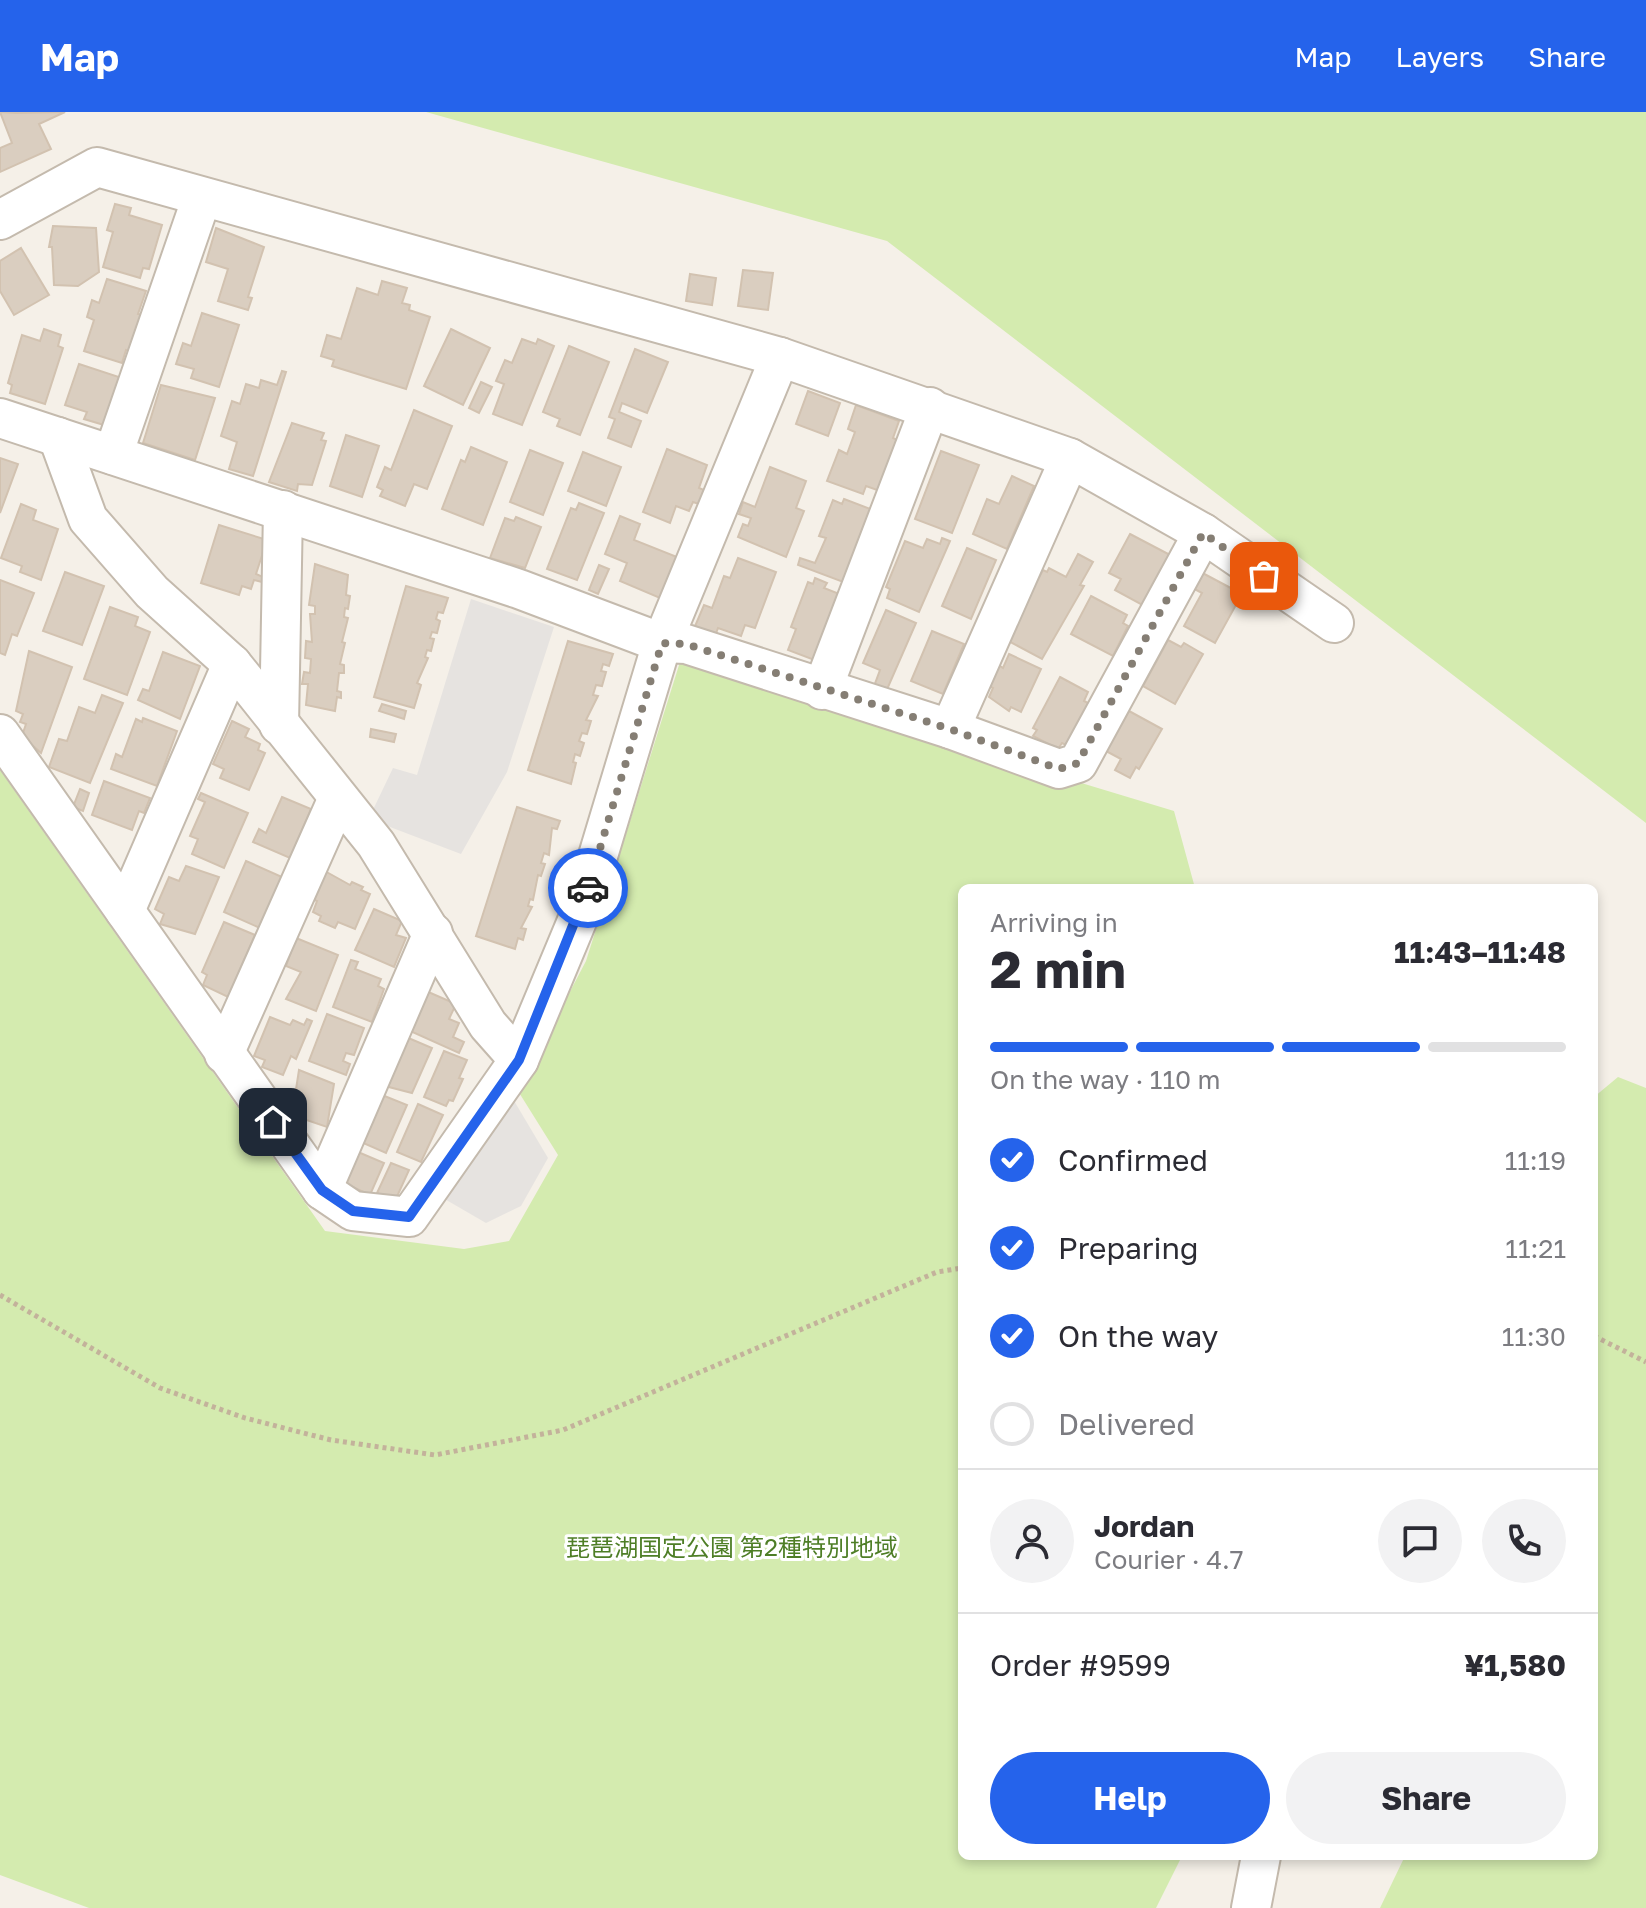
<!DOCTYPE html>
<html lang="en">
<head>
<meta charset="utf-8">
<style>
  body { margin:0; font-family:"Golos Text","Noto Sans JP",sans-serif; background:#f2f2f3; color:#2b2b33; height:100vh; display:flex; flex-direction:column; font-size:30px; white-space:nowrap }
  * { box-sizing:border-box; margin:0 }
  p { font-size:26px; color:#7c7c81 }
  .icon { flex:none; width:44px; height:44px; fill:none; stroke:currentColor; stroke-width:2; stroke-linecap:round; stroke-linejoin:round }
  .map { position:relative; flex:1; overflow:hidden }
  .side { position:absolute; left:958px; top:772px; width:640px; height:976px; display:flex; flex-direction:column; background:#fff; border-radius:12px; box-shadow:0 4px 12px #0003 }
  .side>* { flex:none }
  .pin { position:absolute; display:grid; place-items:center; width:68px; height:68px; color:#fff; margin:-34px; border-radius:16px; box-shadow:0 4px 12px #0006 }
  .courier { position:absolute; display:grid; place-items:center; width:80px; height:80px; margin:-40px; border:6px solid #2563eb; border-radius:50%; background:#fff; color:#222; box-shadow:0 2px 10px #0007 }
  .headline em { font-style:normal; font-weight:700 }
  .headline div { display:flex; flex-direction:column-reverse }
  .headline { display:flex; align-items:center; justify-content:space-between; height:136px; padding:0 32px }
  h1 { font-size:52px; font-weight:700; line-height:60px }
  .bar { display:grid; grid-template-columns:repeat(4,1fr); gap:12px 8px; align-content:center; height:96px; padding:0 32px }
  .bar i { height:10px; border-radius:6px; background:#e1e1e2 }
  .bar .selected { background:#2563eb }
  .bar p { grid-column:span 4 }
  .line { display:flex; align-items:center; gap:20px; padding:0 32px; border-top:2px solid #e1e1e2 }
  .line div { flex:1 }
  .round { display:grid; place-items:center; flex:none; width:84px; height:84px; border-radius:42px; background:#f2f2f3 }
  ol { padding:0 32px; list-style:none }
  li { display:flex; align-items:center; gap:24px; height:88px }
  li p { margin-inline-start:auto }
  li .icon { padding:8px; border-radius:50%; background:#2563eb; color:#fff; stroke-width:4 }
  li:last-child { color:#7c7c81 }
  li i { width:44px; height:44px; border:4px solid #e1e1e2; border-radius:50% }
  .button { display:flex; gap:16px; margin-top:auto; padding:16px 32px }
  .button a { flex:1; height:92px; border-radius:48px; background:#2563eb; color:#fff; font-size:32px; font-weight:700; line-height:92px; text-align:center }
  .button a+a { background:#f2f2f3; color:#2b2b33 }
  header { display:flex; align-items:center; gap:48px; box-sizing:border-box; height:112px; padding:0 40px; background:#2563eb; color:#fff }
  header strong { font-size:38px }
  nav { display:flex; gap:44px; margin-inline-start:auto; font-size:28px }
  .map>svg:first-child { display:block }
  .green { fill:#d4ebaf }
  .parking { fill:#e6e3e0 }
  .building { fill:#dacec0; stroke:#d2c2b0; stroke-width:2 }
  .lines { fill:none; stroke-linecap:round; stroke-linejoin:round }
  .minor-casing { stroke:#c4baad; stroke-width:42 }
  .path { stroke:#c3b29b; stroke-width:5; stroke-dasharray:4 4; stroke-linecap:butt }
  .minor { stroke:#fff; stroke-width:38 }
  .done { stroke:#857e74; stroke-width:8; stroke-dasharray:0 14.4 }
  .route { stroke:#2563eb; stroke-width:10 }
  .labels { text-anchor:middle; stroke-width:6; stroke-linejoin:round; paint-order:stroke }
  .park-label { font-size:24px; fill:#4e7e26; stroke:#fff }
</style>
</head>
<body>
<header>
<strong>Map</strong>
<nav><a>Map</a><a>Layers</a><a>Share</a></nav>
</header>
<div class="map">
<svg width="1646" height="1796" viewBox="0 0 1646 1796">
  <rect width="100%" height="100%" fill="#f5f0e8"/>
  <!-- green -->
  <g class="green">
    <polygon points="426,0 1646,0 1646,711 887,129"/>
    <polygon points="680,550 1174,699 1195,776 962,776 962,1744 1182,1744 1156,1796 89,1796 0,1763 0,658 325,1119 464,1137 509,1129 558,1043 518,979 586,849"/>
    <polygon points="1618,965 1646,976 1646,1796 1380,1796 1405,1744 1594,1744 1594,985"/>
  </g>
  <!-- parking -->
  <g class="parking">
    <polygon points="471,487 554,515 507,660 461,742 390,715 371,702 393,656 417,663"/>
    <polygon points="510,982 548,1046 521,1094 486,1111 436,1082"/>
  </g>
  <!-- building -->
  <g class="building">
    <polygon points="0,0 16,1 65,0 39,12 51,37 0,60 0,36 12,31"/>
    <polygon points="115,92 131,96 129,103 162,113 149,157 143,156 140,166 103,155 113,120 107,118"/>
    <polygon points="53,114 96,116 99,160 78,174 54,173 52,135 49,135"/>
    <polygon points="216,116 264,135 248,185 252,186 248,198 218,189 228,157 206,150"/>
    <polygon points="21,136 49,183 14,203 0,179 0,149"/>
    <polygon points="743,158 773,161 768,198 738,194"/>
    <polygon points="690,162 716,166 712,193 686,189"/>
    <polygon points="107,167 146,179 138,202 143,203 135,241 126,238 122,251 84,239 94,208 87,205 92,188 99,191"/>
    <polygon points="382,169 407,176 402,191 410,193 409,198 430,205 406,277 332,254 334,248 321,244 327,223 341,227 357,176 378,183"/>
    <polygon points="202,201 239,213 219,275 191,266 194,257 176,252 183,231 191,234"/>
    <polygon points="44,217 61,223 58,234 63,236 45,292 10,281 12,273 8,271 22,223 40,229"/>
    <polygon points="451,217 490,236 463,293 424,274"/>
    <polygon points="522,227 536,232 538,227 554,234 522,313 493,302 504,272 496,269 505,248 512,251"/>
    <polygon points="569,234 609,250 580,323 557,314 560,307 543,300"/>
    <polygon points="635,237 668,250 647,301 622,291 619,300 641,309 631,335 608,326 615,307 609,305"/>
    <polygon points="79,252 125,267 104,313 84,307 87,300 65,293"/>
    <polygon points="282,259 286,260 253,364 229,357 237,330 221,324 232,289 240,292 246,272 259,276 261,268 277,273"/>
    <polygon points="481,270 492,275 479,301 469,296"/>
    <polygon points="161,273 215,286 195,348 143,331"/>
    <polygon points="808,279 840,291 828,324 796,312"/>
    <polygon points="856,293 899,309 893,326 899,329 880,379 866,374 863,382 827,369 839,338 847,342 855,320 848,317"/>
    <polygon points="414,298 452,314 427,377 414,372 405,394 380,384 383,378 377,375 385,355 391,358"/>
    <polygon points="292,311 324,321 321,328 326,329 312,373 298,372 297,379 269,370"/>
    <polygon points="346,323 379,334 362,385 330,374"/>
    <polygon points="471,335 507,350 483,413 442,397 461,348 465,350"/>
    <polygon points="667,337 707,353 699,376 704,378 699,392 693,390 689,399 676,394 670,411 643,400"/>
    <polygon points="530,338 563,351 543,403 510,390"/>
    <polygon points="941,339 979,353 952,421 915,407"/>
    <polygon points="583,340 621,355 606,394 568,379"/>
    <polygon points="0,346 18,352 0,401"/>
    <polygon points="770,355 806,369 796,396 804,399 786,445 738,425 743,412 748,414 751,406 739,402 743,390 755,395"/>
    <polygon points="1012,364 1034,374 1007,437 973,422 987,387 999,392"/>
    <polygon points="844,387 873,398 849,452 853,453 846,471 798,453 800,446 815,451 826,426 819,424 833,388 842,392"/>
    <polygon points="579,391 604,401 577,468 547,457 571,396 576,398"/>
    <polygon points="21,392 36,398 33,408 58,417 41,468 20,460 22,454 1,446"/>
    <polygon points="620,404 640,412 634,428 677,445 660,486 620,469 627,451 605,442"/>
    <polygon points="516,405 541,415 525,456 490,446 505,406 514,409"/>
    <polygon points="219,413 267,428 256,462 263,465 262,470 254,468 251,477 242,474 239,483 201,471"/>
    <polygon points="1130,422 1172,444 1146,495 1115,478 1121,467 1109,461"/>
    <polygon points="942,426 950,429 919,500 887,486 890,477 886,475 905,429 923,436 927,427 940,432"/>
    <polygon points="967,436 996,448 971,507 942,494"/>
    <polygon points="1078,442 1093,450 1080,473 1084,474 1042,547 1003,526 1031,473 1034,475 1043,458 1047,460 1049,456 1066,465"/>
    <polygon points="738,446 776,460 755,516 745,513 741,524 718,516 714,527 693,519 704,493 712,496 724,464 730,466"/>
    <polygon points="315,452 348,463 346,483 350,484 348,497 345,496 344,505 348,506 342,530 345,531 340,552 344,553 344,561 339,561 337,579 341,580 341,586 337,585 335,599 306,593 308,572 302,572 304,560 310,561 311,547 305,546 306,529 312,530 310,502 315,502 315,494 309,493"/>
    <polygon points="599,453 609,457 598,482 589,478"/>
    <polygon points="1195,457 1242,482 1215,531 1184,514 1202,481 1187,473"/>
    <polygon points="65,460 104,474 82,533 43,519"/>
    <polygon points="815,466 827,471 824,476 842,483 817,549 788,538 796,517 791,515 808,470 813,472"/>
    <polygon points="0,468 34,481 17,524 12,522 5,543 0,541"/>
    <polygon points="406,474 448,486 443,501 438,500 436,507 440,509 437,521 432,520 430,526 434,527 431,539 427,538 425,545 428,546 417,571 421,573 414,596 374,585"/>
    <polygon points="1091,484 1127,503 1123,511 1128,514 1113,544 1071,522"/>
    <polygon points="110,495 138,505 135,514 150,520 127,583 84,567"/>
    <polygon points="886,498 916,511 885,582 873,577 880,558 863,551"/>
    <polygon points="932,519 964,532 943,582 911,569"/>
    <polygon points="1168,528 1181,535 1184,531 1203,542 1175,592 1143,574"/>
    <polygon points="568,529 613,542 609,554 603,552 601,559 606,560 602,574 596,573 593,583 598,584 586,608 591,609 587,622 582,621 579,629 584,631 580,644 575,642 573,650 576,651 571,672 528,658"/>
    <polygon points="29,539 72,555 41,641 22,624 26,612 20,610 23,602 16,599"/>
    <polygon points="163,540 200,554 180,607 138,588 143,577 149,579"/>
    <polygon points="1009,542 1041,557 1021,600 1011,595 1009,599 989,585 993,576 987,573 997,552 1003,556"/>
    <polygon points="1060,565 1088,580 1084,589 1090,592 1068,634 1062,631 1058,637 1033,624 1037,618 1033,616"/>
    <polygon points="102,583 123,591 90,671 49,655 59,627 67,629 79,595 95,601"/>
    <polygon points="382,592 406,599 404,607 379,599"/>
    <polygon points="1129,599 1162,617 1139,657 1136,655 1130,666 1115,658 1121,647 1106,639"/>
    <polygon points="143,606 177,619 157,674 111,657 116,642 122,645 136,607 142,610"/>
    <polygon points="232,609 249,617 245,625 260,632 258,638 265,641 249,678 220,666 224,657 213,652"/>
    <polygon points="371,617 396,622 394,630 370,625"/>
    <polygon points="104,669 150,686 144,701 139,699 132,718 92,703"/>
    <polygon points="80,677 89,681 83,699 73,695"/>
    <polygon points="201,681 248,701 224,756 192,742 198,727 190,724 205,690 198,687"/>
    <polygon points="282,685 311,697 290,746 253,730 259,717 266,721"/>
    <polygon points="517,695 560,709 557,717 552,716 549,743 544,741 541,751 545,752 541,764 538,763 533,788 530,787 528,794 532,795 521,816 526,817 523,828 518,826 515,837 476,824"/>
    <polygon points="246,749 282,765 260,816 224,800"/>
    <polygon points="186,754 219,765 195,822 160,812 164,802 155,797 169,765 179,769"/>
    <polygon points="323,758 350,773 352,770 363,775 361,778 370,782 355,817 338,810 335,816 319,809 321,804 313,800 317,789 312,787"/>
    <polygon points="374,797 402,809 396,823 406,826 394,855 355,838"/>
    <polygon points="224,810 255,823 228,885 203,873 207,863 202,860"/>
    <polygon points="296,826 338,843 316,899 286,887 301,860 286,854"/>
    <polygon points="351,848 358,850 355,857 381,867 378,874 384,877 372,910 333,895"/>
    <polygon points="426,879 456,892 449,907 459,911 453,925 464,930 459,941 408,918"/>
    <polygon points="327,902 364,916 354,943 346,941 343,949 350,952 346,963 309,949"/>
    <polygon points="270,905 290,913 293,908 304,913 307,907 312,909 296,947 291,944 283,963 262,955 265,948 254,944"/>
    <polygon points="406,925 432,936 412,981 385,974"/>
    <polygon points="444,939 467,948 459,966 463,967 453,989 449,988 446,994 424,985"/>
    <polygon points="299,958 334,972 327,1015 292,1003"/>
    <polygon points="382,983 407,993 386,1041 361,1030"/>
    <polygon points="418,992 443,1003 421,1050 397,1040"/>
    <polygon points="358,1040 384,1051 370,1083 344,1071"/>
    <polygon points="391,1051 409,1058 395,1089 377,1081"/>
  </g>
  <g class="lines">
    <!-- minor casing -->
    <g class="minor-casing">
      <g id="minor">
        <polyline points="0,108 97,55 780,245 1070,346 1203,421 1334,511"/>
        <polyline points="780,245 662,531 686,532 950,617 1059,657 1078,651 1203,421"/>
        <polyline points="0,306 519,477 662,531 582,797 519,948 409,1105 353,1099 322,1078 0,622"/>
        <polyline points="58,325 88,407 152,480 232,552 376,732 488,913 519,948"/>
        <polyline points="113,343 202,85"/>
        <polyline points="822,578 930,295"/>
        <polyline points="279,613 283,398"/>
        <polyline points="950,617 1070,346"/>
        <polyline points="125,799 232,552"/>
        <polyline points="224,942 338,686"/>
        <polyline points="322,1078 433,821"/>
        <polyline points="1251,1796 1261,1744"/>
      </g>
    </g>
    <!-- path -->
    <g class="path">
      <polyline points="0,1183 160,1276 245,1306 331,1328 435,1343 563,1318 937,1160 962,1156"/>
      <polyline points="1594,1224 1646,1250"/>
    </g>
    <!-- minor -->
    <use href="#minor" class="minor"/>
  </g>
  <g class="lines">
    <!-- done -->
    <polyline class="done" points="588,776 662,531 686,532 950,617 1059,657 1078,651 1203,421 1264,464"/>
    <!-- route -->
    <polyline class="route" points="273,1010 322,1078 353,1099 409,1105 519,948 588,776"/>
  </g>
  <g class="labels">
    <!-- park labels -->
    <g class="park-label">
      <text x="732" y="1444">琵琶湖国定公園 第2種特別地域</text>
    </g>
  </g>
</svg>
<div class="pin" style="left:1264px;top:464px;background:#ea580c"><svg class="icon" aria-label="bag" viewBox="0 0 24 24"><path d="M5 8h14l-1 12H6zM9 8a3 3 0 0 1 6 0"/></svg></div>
<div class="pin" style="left:273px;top:1010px;background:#1f2937"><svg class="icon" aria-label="home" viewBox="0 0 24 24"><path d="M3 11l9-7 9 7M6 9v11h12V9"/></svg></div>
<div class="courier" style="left:588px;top:776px"><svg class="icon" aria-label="car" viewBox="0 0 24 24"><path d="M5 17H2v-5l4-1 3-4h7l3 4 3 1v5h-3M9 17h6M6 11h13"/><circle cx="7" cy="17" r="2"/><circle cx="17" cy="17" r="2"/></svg></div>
<section class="side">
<div class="headline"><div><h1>2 min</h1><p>Arriving in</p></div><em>11:43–11:48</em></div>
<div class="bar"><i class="selected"></i><i class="selected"></i><i class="selected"></i><i></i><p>On the way · 110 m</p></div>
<ol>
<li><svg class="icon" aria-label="check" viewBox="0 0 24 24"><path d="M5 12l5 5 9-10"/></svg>Confirmed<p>11:19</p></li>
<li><svg class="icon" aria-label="check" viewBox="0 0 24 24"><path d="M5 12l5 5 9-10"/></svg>Preparing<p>11:21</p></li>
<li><svg class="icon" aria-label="check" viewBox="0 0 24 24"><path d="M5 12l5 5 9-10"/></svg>On the way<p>11:30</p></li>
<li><i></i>Delivered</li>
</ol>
<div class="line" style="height:144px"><a class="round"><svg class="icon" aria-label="person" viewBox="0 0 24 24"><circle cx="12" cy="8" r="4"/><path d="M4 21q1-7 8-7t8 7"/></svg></a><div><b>Jordan</b><p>Courier · 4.7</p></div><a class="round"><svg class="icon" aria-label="chat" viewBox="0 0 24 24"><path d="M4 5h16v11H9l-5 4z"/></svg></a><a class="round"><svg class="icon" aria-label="phone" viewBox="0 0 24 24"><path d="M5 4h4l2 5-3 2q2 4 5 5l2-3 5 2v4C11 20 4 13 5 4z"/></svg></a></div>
<div class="line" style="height:104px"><div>Order #9599</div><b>¥1,580</b></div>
<div class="button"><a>Help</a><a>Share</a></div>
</section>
</div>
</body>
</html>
